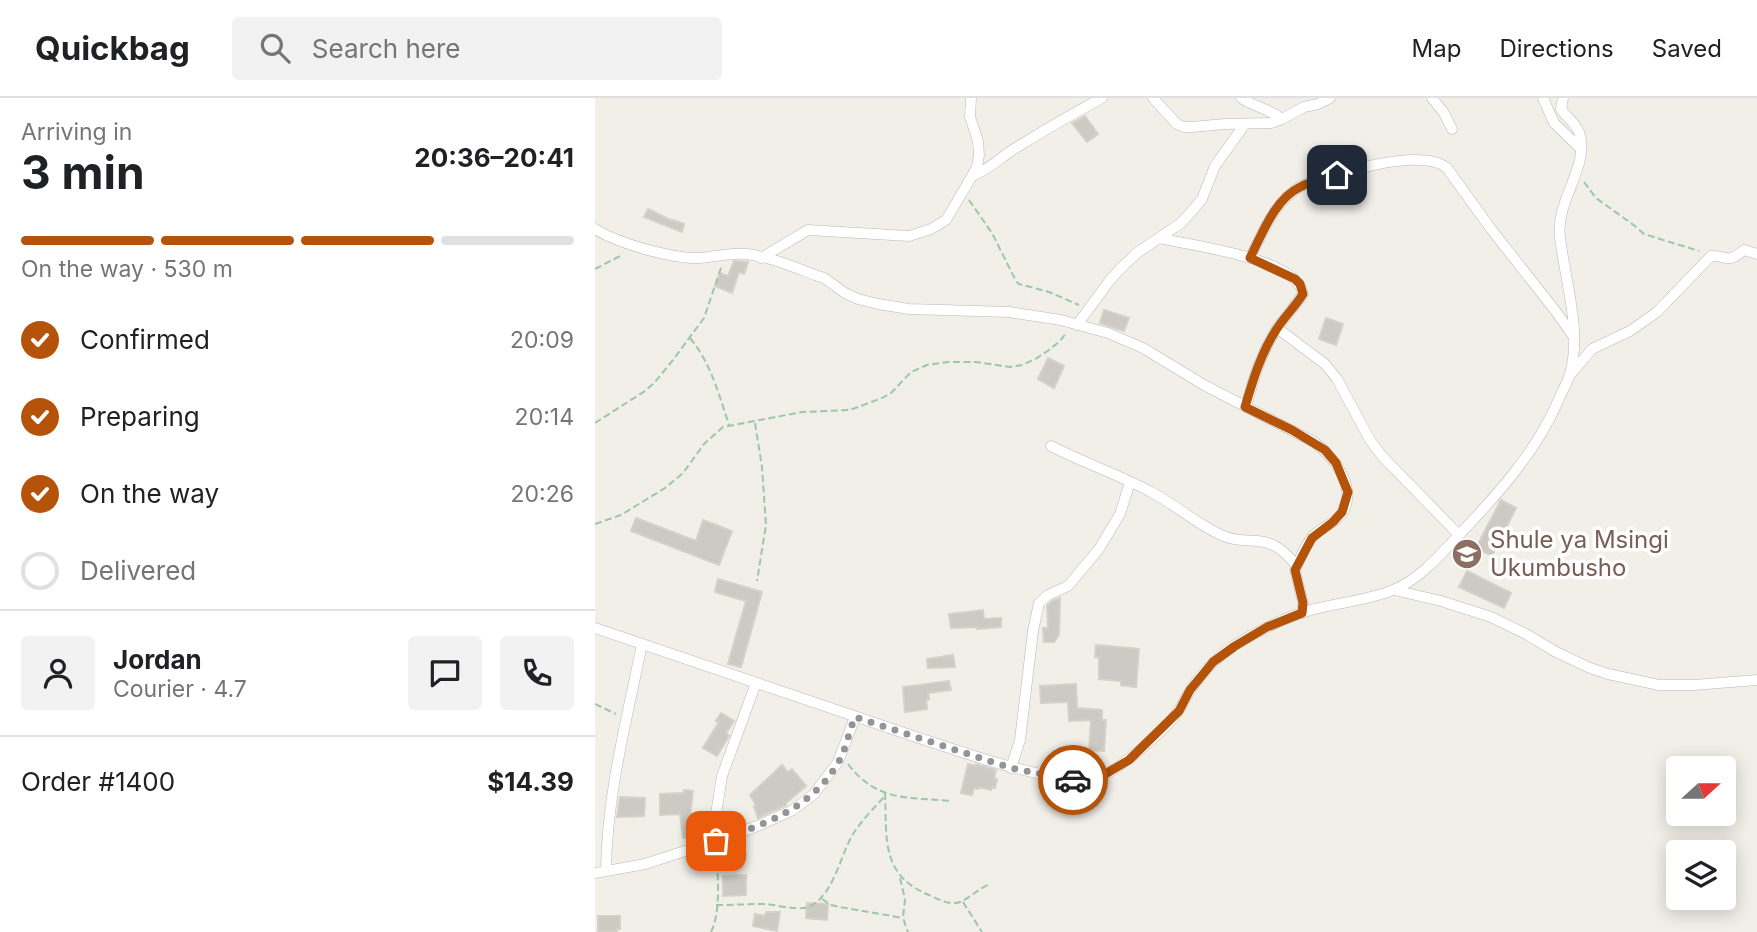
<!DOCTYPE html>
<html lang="en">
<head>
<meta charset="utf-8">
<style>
  body { margin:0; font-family:Inter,sans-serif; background:#f2f2f2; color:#202124; height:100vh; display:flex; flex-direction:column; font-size:26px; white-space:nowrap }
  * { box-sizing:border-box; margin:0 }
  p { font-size:23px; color:#757577 }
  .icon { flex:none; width:38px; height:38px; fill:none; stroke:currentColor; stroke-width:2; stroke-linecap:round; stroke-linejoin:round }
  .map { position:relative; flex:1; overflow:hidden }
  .drawer { display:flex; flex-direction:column; background:#fff; width:595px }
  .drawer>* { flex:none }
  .needle { width:46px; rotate:69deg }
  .fabs { position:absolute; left:1071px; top:658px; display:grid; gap:14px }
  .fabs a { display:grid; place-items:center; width:70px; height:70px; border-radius:7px; background:#fff; box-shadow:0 4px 18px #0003; font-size:35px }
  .pin { position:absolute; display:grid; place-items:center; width:60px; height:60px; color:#fff; margin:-30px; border-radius:14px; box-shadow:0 4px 10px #0006 }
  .courier { position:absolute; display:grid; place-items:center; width:70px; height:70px; margin:-35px; border:5px solid #b45309; border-radius:50%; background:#fff; color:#222; box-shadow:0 2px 9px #0007 }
  .head em { font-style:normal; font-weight:700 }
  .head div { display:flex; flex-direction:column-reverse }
  .head { display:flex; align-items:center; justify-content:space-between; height:119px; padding:0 21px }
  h1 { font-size:46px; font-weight:700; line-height:52px }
  .bar { display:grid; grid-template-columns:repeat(4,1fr); gap:10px 7px; align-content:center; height:84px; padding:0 21px }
  .bar i { height:9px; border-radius:5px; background:#e0e0e0 }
  .bar .selected { background:#b45309 }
  .bar p { grid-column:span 4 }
  .line { display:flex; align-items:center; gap:18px; padding:0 21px; border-top:2px solid #e0e0e0 }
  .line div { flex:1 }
  .round { display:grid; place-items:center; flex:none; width:74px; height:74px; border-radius:7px; background:#f2f2f2 }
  ol { padding:0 21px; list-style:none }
  li { display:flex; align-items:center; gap:21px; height:77px }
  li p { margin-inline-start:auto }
  li .icon { padding:7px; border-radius:50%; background:#b45309; color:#fff; stroke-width:4 }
  li:last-child { color:#757577 }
  li i { width:38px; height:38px; border:4px solid #e0e0e0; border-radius:50% }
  header { display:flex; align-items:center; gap:42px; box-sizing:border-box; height:98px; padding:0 35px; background:#fff; border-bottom:2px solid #e0e0e0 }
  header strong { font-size:33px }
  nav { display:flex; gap:38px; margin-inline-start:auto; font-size:24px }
  .search { width:490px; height:63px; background:#f2f2f2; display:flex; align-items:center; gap:18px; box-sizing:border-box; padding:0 24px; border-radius:7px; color:#757577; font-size:26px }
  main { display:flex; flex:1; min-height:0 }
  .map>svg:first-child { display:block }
  .building { fill:#cccac5; stroke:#d6d1c6; stroke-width:2 }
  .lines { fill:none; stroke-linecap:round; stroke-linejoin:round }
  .street-casing { stroke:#b5b8bc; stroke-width:11 }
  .path { stroke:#9cc7a9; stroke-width:2; stroke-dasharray:7 3.5; stroke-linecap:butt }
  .street { stroke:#fff; stroke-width:10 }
  .done { stroke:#929495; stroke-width:7; stroke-dasharray:0 12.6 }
  .route { stroke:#b45309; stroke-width:9 }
  .labels { text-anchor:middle; stroke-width:7; stroke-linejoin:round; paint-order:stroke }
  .education-label { font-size:24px; fill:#785e54; stroke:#fff; text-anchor:start }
</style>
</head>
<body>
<header>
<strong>Quickbag</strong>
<div class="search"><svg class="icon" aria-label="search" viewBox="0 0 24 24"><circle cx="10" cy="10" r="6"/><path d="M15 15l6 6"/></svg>Search here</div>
<nav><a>Map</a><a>Directions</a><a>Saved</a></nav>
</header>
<main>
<section class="drawer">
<div class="head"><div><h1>3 min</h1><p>Arriving in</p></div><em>20:36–20:41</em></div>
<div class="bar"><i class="selected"></i><i class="selected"></i><i class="selected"></i><i></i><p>On the way · 530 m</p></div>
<ol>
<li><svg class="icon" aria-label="check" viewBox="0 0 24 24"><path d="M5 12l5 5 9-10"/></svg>Confirmed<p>20:09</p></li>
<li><svg class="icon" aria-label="check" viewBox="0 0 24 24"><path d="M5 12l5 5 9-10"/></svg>Preparing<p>20:14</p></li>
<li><svg class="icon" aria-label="check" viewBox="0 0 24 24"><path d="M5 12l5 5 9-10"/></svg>On the way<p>20:26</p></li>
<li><i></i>Delivered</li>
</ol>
<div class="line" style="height:126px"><a class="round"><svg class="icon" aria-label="person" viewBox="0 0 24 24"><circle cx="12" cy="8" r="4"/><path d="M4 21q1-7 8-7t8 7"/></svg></a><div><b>Jordan</b><p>Courier · 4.7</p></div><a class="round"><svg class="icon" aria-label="chat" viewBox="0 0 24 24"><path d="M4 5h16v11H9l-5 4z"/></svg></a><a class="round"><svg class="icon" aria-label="phone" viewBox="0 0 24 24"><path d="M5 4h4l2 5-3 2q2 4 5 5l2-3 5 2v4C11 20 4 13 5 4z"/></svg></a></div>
<div class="line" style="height:91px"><div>Order #1400</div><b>$14.39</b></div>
</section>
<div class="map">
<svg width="1162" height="834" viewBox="0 0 1162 834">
  <rect width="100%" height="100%" fill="#f1efe8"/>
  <!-- building -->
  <g class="building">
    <polygon points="490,18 503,36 492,44 477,25"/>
    <polygon points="53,111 77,123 77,122 89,126 87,134 49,119"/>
    <polygon points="139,163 153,164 149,176 144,174 137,195 120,188 125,175 133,178"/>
    <polygon points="509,212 534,220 529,233 505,225"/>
    <polygon points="731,220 748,226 741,247 724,241"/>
    <polygon points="453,260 469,268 459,290 443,281"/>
    <polygon points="906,402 921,410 897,458 881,450"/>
    <polygon points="41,420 101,443 108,422 137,433 124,467 36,433"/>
    <polygon points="872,473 916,495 909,510 864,489"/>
    <polygon points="123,481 167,494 146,569 133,566 151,503 120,494"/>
    <polygon points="465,500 464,537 459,544 449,544 448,530 453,530 452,508 457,503"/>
    <polygon points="388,512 389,521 406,520 406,529 382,531 382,529 356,530 354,516"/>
    <polygon points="501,547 544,551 541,589 526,587 526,583 504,581 504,559 500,559"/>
    <polygon points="358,557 360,569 333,570 332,561"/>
    <polygon points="354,583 356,592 333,595 334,601 331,602 332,611 310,614 308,589"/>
    <polygon points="481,586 482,610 507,612 507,622 511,622 509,653 494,652 496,622 474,623 473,604 446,605 445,588"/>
    <polygon points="126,615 139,623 131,635 134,638 122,658 108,650 124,624 121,623"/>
    <polygon points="373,666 381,668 381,666 401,672 399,680 402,681 400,690 397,689 396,692 384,689 383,691 379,690 377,697 366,695"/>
    <polygon points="187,667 193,674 197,671 211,688 191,705 191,707 163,720 159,708 161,707 155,697"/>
    <polygon points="89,692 98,693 95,718 101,717 103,739 88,740 85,716 65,717 65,696 89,695"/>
    <polygon points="25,699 50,700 49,718 22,719"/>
    <polygon points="146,745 151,757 131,764 126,750"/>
    <polygon points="151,777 151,797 128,798 128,778"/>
    <polygon points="212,805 233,806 232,822 211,820"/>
    <polygon points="171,814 185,814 182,833 158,828 160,816 170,818"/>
    <polygon points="3,818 25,818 25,831 22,831 22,834 3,834"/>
  </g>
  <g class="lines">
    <!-- street casing -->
    <g class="street-casing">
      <g id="street">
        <polyline points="558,0 582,26 589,29 597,29 630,26 676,25 687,21 709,9 723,6 735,0"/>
        <path d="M646,0C659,9 675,11 687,21"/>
        <polyline points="837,0 849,15 857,31"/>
        <polyline points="948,0 959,25 986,51"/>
        <path d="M377,78C393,72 405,60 419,51C448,33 477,16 507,0"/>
        <path d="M0,131C22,145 77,161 104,160C121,159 135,154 152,156C175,159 199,169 220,177L229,180L250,195L263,201L283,206L314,211L414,214L466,222L513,235L548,250L609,287L719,344C739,359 762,388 748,414C741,425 727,429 718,438C710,447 705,461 700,472L708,505L707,515"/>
        <path d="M564,140C596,148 701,159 708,196C700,209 689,219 681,232C666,255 658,282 651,309"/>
        <polyline points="166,160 213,132 314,138 336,131 351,122 377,78 382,69 384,57 383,43 375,19 376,0"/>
        <path d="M655,160C668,134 680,103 706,88C737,77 825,48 852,70L896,131L962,215L978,238"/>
        <polyline points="482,227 515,182 527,169 542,155 586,125 597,113 607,101 620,68 650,26"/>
        <polyline points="682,230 730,266 742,281 775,342 787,358 864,437"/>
        <path d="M975,277L997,251L1035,233L1062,214L1116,158C1123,157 1130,161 1136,160C1141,159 1145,155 1149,152L1162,156"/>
        <path d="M456,348C489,365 525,377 558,395C582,408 602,426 626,437C639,443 649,442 663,443C680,444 691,455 702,468"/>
        <polyline points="799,492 846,503 896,519 931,536 961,554 995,570 1013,576 1064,587 1099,587 1162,582"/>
        <path d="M0,530C108,567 216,604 324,640C366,654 407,668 450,677C466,681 484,686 500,681C521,675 572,631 584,612C588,606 591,599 595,593C606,575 622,559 640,547C661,534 683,523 706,515C735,505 769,504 798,492C825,481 844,458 864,437C903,396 941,354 963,303C967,294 972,285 975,276C987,232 970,183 965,139C960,103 996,67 984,34C980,24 971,19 966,11L968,0"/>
        <polyline points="416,670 425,642 438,533 444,505 453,497 473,488 504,451 525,416 535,384"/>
        <polyline points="121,743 121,716 127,678 161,585"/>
        <path d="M11,772C12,695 32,621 47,546"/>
        <polyline points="0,775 50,766 121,743 165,727 198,712 219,696 243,664 260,619"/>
      </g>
    </g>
    <!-- path -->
    <g class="path">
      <polyline points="989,84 1001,100 1040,128 1049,136 1104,153"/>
      <polyline points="374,102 397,135 421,183 424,186 454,194 484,207"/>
      <polyline points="0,171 27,157"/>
      <path d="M95,240C116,265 124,297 134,327"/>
      <polyline points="0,325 50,293 60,284 78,262 109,220 127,167"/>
      <polyline points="160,325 167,369 171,427 162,483"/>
      <polyline points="0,426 26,417 70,390 88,375 109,346 128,329 207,314 255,312 287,300 296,295 316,274 332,267 353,264 381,264 415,269 427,267 442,260 454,252 465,243 471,235"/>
      <polyline points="0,606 21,616"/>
      <path d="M253,666C282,704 313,699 356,703"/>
      <path d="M290,695C292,740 285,777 334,797C343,801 355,808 365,804C375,800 383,791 393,787"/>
      <polyline points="305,780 310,801 308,820 313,834"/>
      <polyline points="227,801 236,807 245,809 308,820"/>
      <polyline points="368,804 387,834"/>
      <path d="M121,807C138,807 154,806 170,806C182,807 196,811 208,810C237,806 245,757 258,736C267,722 279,710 290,698"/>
      <path d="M116,834C126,814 123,777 121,755"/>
    </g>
    <!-- street -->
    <use href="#street" class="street"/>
  </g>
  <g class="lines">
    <!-- done -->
    <path class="done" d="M121,743C169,726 215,712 243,665C251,652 254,633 260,619L416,670L478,682"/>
    <!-- route -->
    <path class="route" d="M478,682L502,681L534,662L584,613L595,592L618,564L640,548L672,529L707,515L708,505L700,472L717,440L738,424L747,414L753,394L741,365L730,352L697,332L650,309C658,282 666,255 681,232C689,219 700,209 708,196L705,186L700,181L655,160C667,136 680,101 705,89C717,83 730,81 742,77"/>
  </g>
  <!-- icons -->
  <defs>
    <g id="school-disc" transform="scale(1.575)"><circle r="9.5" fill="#8d6e63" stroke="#fff"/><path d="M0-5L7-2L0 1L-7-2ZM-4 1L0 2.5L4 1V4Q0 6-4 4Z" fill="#fff"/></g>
  </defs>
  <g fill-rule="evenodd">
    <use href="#school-disc" x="872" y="456"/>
  </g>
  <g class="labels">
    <!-- education labels -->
    <g class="education-label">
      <text x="895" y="450">Shule ya Msingi<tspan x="895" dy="28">Ukumbusho</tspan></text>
    </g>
  </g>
</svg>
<div class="fabs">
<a><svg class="needle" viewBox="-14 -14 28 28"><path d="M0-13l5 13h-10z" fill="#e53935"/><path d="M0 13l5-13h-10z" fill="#757577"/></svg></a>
<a><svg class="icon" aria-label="layers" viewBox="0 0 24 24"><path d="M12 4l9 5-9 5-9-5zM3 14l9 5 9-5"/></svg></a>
</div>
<div class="pin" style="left:121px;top:743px;background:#ea580c"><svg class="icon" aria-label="bag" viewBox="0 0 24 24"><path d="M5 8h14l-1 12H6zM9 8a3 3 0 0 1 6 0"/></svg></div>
<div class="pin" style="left:742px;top:77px;background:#1f2937"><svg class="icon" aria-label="home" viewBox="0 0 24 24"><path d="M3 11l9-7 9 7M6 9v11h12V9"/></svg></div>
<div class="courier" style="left:478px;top:682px"><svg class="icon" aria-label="car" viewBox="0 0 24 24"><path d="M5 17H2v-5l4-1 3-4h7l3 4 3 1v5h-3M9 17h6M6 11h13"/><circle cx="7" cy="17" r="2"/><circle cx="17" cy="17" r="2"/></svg></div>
</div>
</main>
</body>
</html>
